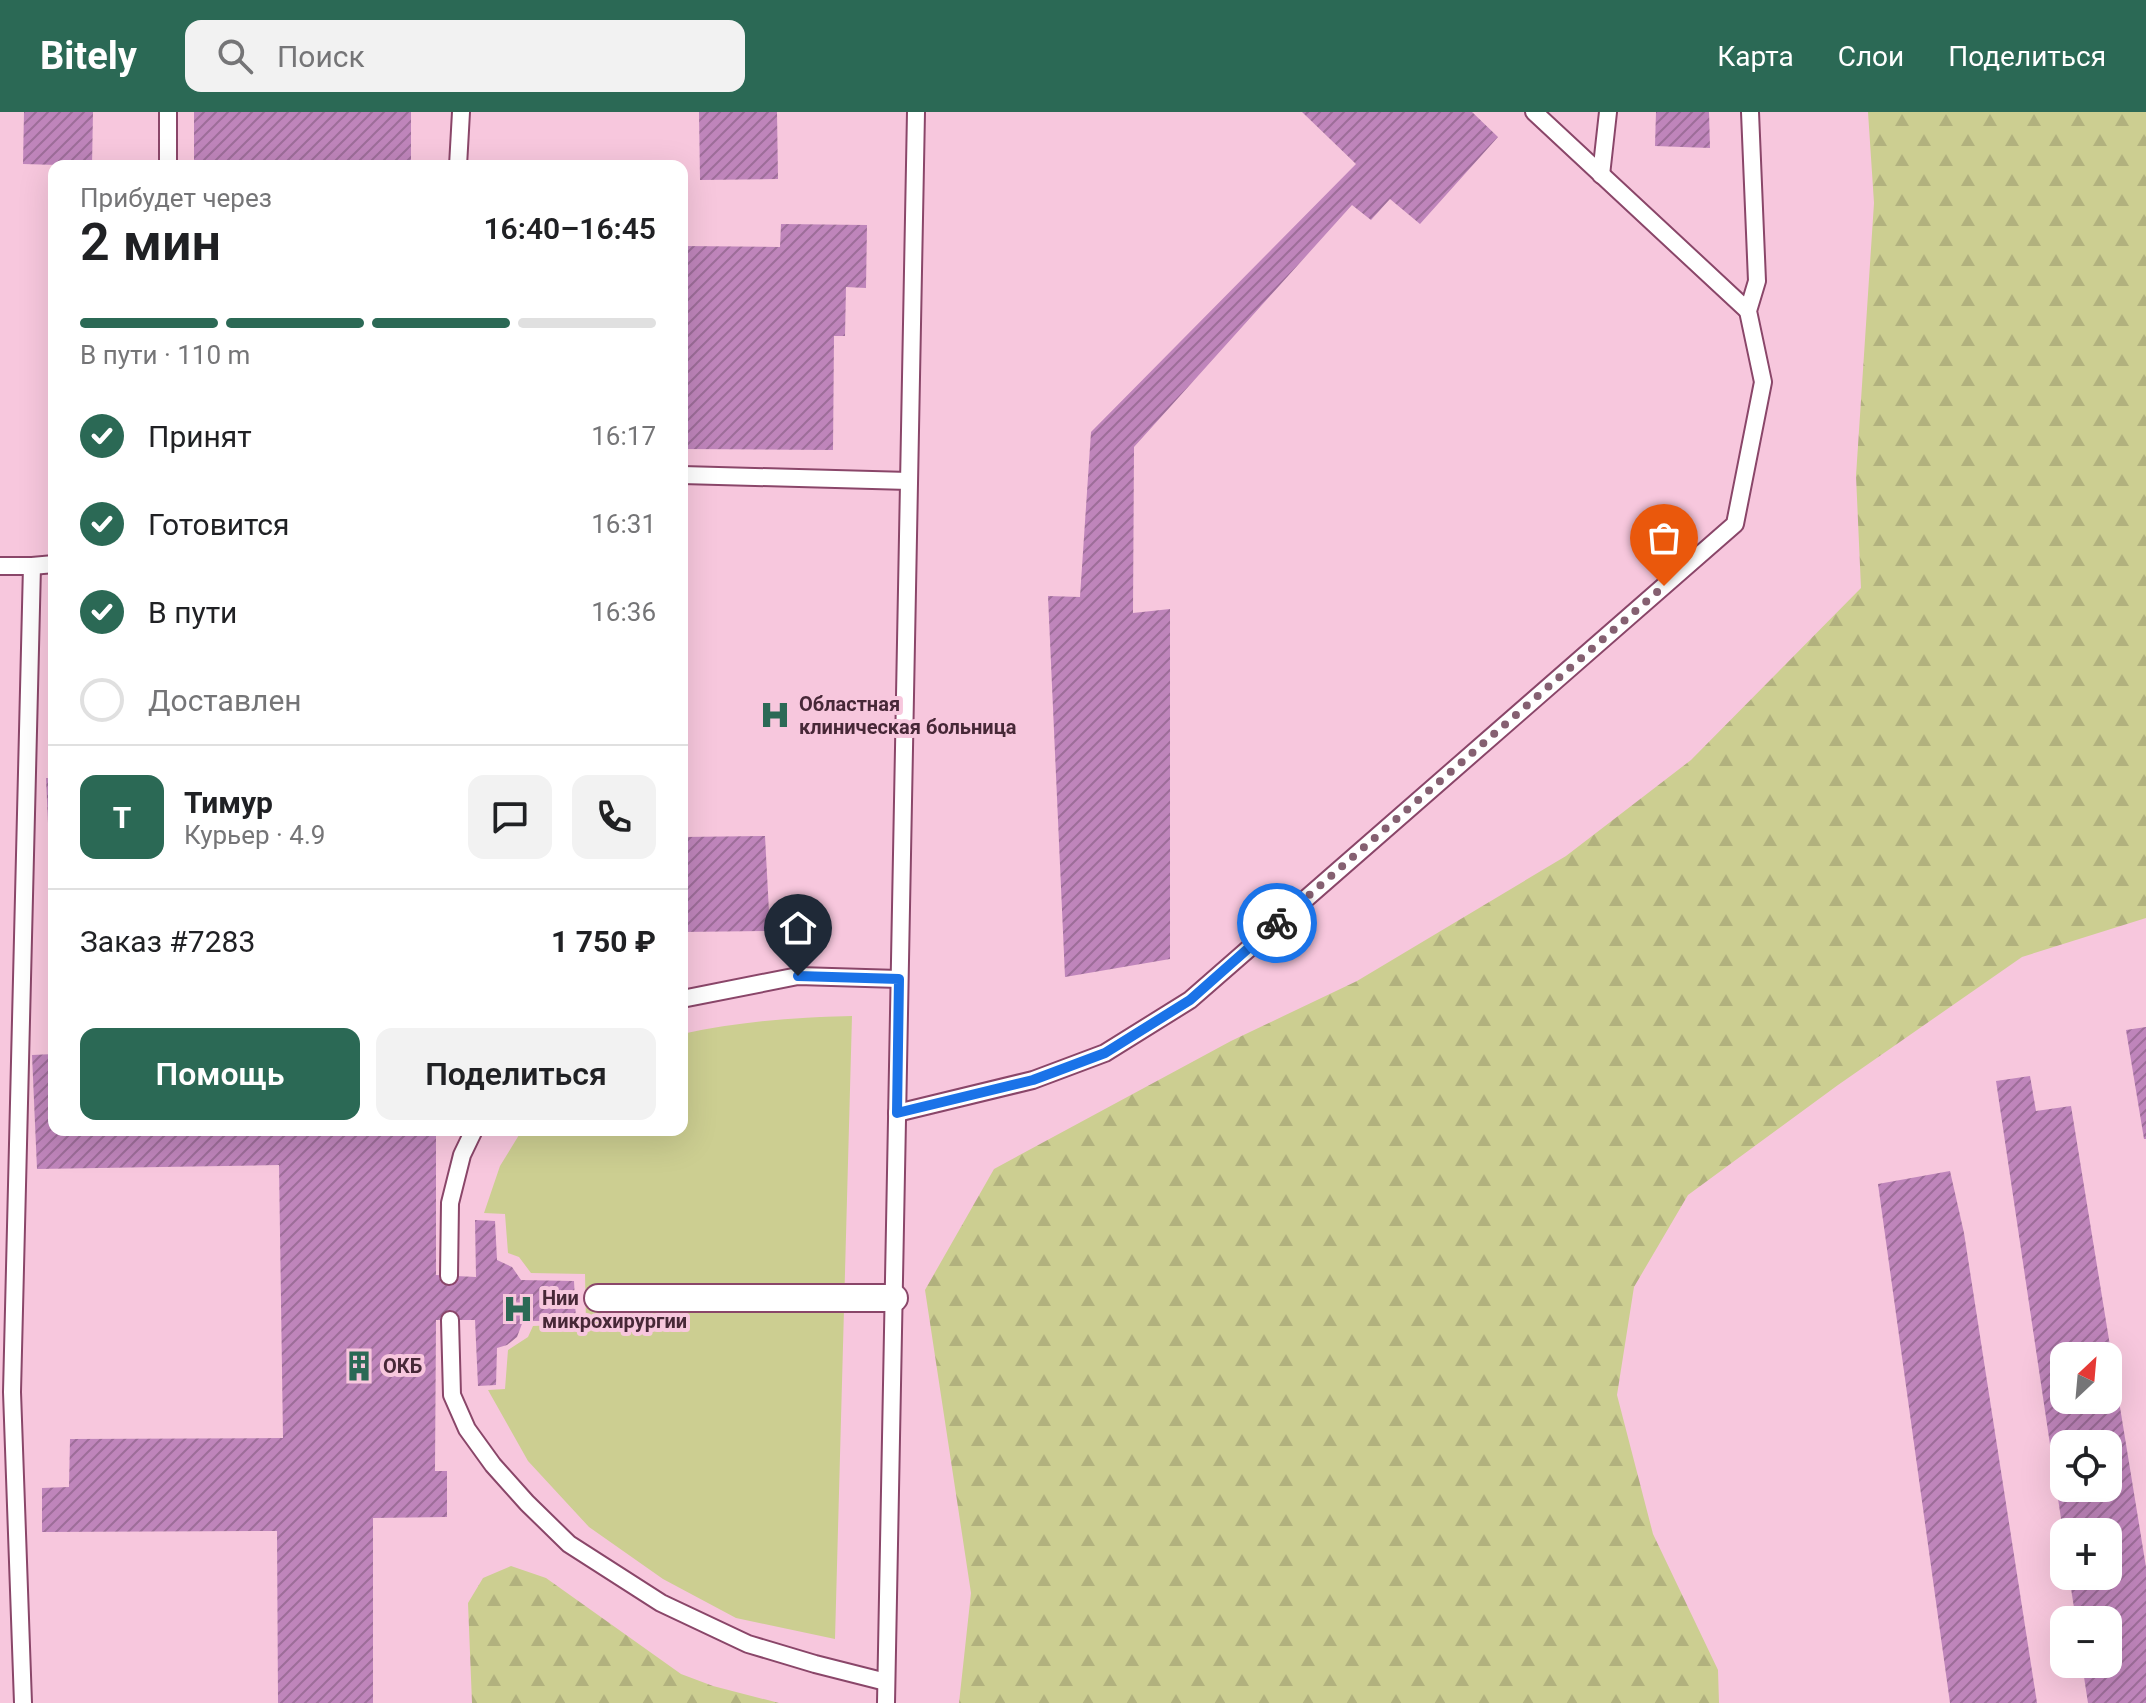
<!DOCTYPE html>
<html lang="ru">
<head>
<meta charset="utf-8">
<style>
  body { margin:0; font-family:Roboto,sans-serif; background:#f2f2f2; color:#202124; height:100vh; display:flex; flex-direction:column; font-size:30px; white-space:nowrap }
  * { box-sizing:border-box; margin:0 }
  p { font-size:26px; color:#757577 }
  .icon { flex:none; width:44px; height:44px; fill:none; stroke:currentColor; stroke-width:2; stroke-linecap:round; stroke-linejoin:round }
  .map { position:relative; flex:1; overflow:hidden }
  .drawer { position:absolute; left:48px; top:48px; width:640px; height:976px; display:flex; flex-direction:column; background:#fff; border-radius:16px; box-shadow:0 8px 32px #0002 }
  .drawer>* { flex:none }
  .needle { width:52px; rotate:26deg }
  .buttons { position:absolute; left:2050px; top:1230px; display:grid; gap:16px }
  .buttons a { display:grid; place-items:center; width:72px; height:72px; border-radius:16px; background:#fff; box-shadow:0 8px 32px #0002; font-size:40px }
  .pin { position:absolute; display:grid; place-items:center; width:68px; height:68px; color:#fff; margin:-82px -34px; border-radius:50% 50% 50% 0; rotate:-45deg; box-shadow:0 0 8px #0007 }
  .pin .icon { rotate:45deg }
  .courier { position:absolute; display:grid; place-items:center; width:80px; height:80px; margin:-40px; border:6px solid #1a73e8; border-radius:50%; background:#fff; color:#222; box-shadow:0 2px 10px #0007 }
  .headline em { font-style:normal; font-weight:600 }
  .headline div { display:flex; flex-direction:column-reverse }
  .headline { display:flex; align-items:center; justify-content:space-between; height:136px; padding:0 32px }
  h1 { font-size:52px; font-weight:600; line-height:60px }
  .bar { display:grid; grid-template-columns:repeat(4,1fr); gap:12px 8px; align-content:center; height:96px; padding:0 32px }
  .bar i { height:10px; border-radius:6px; background:#e0e0e0 }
  .bar .on { background:#2b6955 }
  .bar p { grid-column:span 4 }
  .line { display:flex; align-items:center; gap:20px; padding:0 32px; border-top:2px solid #e0e0e0 }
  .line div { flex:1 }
  .round { display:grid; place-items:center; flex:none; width:84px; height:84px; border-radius:16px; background:#f2f2f2 }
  ol { padding:0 32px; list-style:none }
  li { display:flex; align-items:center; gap:24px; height:88px }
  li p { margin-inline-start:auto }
  li .icon { padding:8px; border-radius:50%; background:#2b6955; color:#fff; stroke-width:4 }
  li:last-child { color:#757577 }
  li i { width:44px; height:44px; border:4px solid #e0e0e0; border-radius:50% }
  .button { display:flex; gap:16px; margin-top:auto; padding:16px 32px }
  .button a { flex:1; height:92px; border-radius:16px; background:#2b6955; color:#fff; font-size:32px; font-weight:600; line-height:92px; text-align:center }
  .button a+a { background:#f2f2f2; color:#202124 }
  header { display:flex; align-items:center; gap:48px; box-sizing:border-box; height:112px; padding:0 40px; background:#2b6955; color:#fff }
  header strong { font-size:38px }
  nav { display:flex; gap:44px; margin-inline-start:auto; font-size:28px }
  .search { width:560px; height:72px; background:#f2f2f2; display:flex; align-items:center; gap:20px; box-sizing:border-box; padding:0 28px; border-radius:16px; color:#757577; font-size:30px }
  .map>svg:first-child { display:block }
  .green { fill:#ccce91 }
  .forest { fill:url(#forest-firs) }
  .building { fill:url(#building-hatch); fill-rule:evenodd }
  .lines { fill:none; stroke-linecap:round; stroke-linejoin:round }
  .service-casing { stroke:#8a4669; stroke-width:20 }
  .pedestrian-casing { stroke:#8a4669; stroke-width:30 }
  .service { stroke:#fff; stroke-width:16 }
  .pedestrian { stroke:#fff; stroke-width:26 }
  .done { stroke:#856071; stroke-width:8; stroke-dasharray:0 14.4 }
  .route { stroke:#1a73e8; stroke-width:10 }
  .labels { text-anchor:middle; stroke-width:8; stroke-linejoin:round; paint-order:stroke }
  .poi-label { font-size:20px; font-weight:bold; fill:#472837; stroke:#f7c7dd; text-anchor:start }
</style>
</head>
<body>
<header>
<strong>Bitely</strong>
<div class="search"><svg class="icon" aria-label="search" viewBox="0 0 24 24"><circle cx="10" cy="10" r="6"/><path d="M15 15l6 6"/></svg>Поиск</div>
<nav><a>Карта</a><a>Слои</a><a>Поделиться</a></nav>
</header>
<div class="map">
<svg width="2146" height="1591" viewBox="0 0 2146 1591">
  <defs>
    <pattern id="forest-firs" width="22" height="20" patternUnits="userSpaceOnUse" patternTransform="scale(2)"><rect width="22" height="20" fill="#ccce91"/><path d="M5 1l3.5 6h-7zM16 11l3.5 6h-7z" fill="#b1b17e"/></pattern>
    <pattern id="building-hatch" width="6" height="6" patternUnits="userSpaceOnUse" patternTransform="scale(2)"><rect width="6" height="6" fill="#bf85bb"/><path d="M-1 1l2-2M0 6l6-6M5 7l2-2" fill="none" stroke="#9d6d99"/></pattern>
  </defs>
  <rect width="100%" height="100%" fill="#f7c7dd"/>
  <!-- green -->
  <path class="green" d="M852,904L835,1527L736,1506L663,1467L589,1415L528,1349L488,1278L505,1277L508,1238L528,1225L533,1214L586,1212L585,1162L531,1161L519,1145L508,1141L505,1102L484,1101L500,1054L522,1018H682V922C738,910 794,905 852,904Z"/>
  <!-- forest -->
  <g class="forest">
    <polygon points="1868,0 2146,0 2146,806 2022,845 1838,973 1688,1083 1634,1175 1617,1283 1653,1422 1718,1558 1719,1591 959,1591 971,1481 925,1178 994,1057 1231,929 1357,869 1566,744 1691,648 1861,476 1856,364 1874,91"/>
    <polygon points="511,1454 546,1466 681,1562 713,1574 779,1591 472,1591 468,1491 483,1466"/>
  </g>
  <!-- building -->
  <g class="building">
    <polygon points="24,0 93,0 92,54 23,52"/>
    <rect x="194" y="0" width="217" height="54"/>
    <polygon points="699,0 777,0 778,67 700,68"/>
    <polygon points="1302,0 1472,0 1498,25 1420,112 1390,87 1371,108 1352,93 1134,335 1133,501 1170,497 1170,847 1065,865 1048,484 1080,485 1091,320 1356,52"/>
    <polygon points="1656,0 1709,0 1710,36 1655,34"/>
    <polygon points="781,112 867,113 866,176 846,175 845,224 834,224 833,338 682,337 682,134 780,135"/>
    <polygon points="46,666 54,666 54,711 48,711"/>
    <polygon points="765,724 770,819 682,820 682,725"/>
    <polygon points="2146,915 2146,1027 2144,1027 2126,918"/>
    <polygon points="54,942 54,1018 436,1018 436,1163 476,1165 475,1108 495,1109 497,1148 512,1155 521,1168 574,1169 576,1209 523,1209 517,1225 507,1233 497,1236 496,1273 478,1274 475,1208 436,1208 435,1359 447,1359 447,1405 373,1406 373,1591 278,1591 277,1419 42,1420 42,1376 69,1375 70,1327 283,1326 279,1053 37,1057 32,943"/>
    <path d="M2030,964L2036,999L2071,994L2146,1455V1591H2088L2082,1552H2108V1508H2076L2069,1464H2108V1420H2063L1996,969ZM2064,1244H2108V1288H2064ZM2064,1332H2108V1376H2064Z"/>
    <polygon points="1950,1059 1964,1121 2037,1591 1950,1591 1878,1072"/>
  </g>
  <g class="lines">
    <!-- service casing -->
    <g class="service-casing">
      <g id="service">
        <polyline points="168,0 168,54"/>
        <polyline points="1534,0 1748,199"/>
        <polyline points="458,54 461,0"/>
        <polyline points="1601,63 1608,0"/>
        <polyline points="682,363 909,369"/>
        <polyline points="0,454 32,454 12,1280 23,1591"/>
        <polyline points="32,454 54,452"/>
        <polyline points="682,887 798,864 899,867"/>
        <polyline points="897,1001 1033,968 1105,941 1190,888 1735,412 1763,270 1748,199 1757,169 1750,0"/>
        <polyline points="449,1164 450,1091 462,1043 474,1018"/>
        <polyline points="450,1208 452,1283 467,1317 493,1353 527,1391 569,1432 661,1491 748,1532 815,1552 886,1570"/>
        <polyline points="886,1591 916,0"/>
      </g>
    </g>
    <!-- pedestrian casing -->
    <g class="pedestrian-casing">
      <polyline id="pedestrian" points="598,1186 894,1186"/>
    </g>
    <!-- service -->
    <use href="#service" class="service"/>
    <!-- pedestrian -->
    <use href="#pedestrian" class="pedestrian"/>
  </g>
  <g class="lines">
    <!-- done -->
    <polyline class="done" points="1277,811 1664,474"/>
    <!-- route -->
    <polyline class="route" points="798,864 899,867 897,1001 1033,968 1105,941 1190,888 1277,811"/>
  </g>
  <!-- icons -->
  <defs>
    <g id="hospital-bare" transform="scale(2.4)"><path d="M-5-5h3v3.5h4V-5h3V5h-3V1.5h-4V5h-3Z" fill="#2b6955" stroke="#f7c7dd" stroke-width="2.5" paint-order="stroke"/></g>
    <g id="building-bare" transform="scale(2.4)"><path d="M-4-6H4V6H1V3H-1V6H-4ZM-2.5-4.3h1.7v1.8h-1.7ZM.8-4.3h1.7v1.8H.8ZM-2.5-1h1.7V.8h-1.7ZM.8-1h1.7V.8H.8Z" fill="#2b6955" stroke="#f7c7dd" stroke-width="2.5" paint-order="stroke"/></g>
  </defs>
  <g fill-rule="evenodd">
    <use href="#hospital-bare" x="775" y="603"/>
    <use href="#hospital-bare" x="518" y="1197"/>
    <use href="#building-bare" x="359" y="1254"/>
  </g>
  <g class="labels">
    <!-- poi labels -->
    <g class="poi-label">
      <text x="799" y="599">Областная<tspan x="799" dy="23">клиническая больница</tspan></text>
      <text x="542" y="1193">Нии<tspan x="542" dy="23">микрохирургии</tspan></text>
      <text x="383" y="1261">ОКБ</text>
    </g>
  </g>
</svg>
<div class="buttons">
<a><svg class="needle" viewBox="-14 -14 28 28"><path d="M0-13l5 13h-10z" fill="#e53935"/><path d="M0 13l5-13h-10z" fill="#757577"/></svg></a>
<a><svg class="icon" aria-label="locate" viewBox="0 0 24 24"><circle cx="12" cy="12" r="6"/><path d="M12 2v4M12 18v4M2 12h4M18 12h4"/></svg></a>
<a>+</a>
<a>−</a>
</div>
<div class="pin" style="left:1664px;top:474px;background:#ea580c"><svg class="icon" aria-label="bag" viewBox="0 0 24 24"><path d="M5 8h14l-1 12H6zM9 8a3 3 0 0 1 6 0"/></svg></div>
<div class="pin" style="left:798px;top:864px;background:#1f2937"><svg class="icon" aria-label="home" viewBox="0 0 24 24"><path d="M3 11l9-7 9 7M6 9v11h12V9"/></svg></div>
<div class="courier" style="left:1277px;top:811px"><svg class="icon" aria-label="bike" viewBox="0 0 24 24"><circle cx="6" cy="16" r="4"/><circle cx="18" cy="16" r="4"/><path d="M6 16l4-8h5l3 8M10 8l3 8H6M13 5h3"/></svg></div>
<section class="drawer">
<div class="headline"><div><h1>2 мин</h1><p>Прибудет через</p></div><em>16:40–16:45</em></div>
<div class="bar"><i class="on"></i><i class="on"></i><i class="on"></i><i></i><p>В пути · 110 m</p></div>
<ol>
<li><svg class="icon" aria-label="check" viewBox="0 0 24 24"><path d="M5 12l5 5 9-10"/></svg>Принят<p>16:17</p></li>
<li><svg class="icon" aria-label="check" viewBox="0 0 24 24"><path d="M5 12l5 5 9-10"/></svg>Готовится<p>16:31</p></li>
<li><svg class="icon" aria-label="check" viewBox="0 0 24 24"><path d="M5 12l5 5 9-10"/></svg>В пути<p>16:36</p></li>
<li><i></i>Доставлен</li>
</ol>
<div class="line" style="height:144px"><b class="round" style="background:#2b6955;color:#fff">Т</b><div><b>Тимур</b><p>Курьер · 4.9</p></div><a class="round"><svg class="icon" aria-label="chat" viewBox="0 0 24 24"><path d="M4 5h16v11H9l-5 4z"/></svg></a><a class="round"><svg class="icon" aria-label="phone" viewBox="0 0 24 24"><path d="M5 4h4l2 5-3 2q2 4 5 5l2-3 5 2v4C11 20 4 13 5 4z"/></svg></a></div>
<div class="line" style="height:104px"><div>Заказ #7283</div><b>1 750 ₽</b></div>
<div class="button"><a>Помощь</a><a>Поделиться</a></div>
</section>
</div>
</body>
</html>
